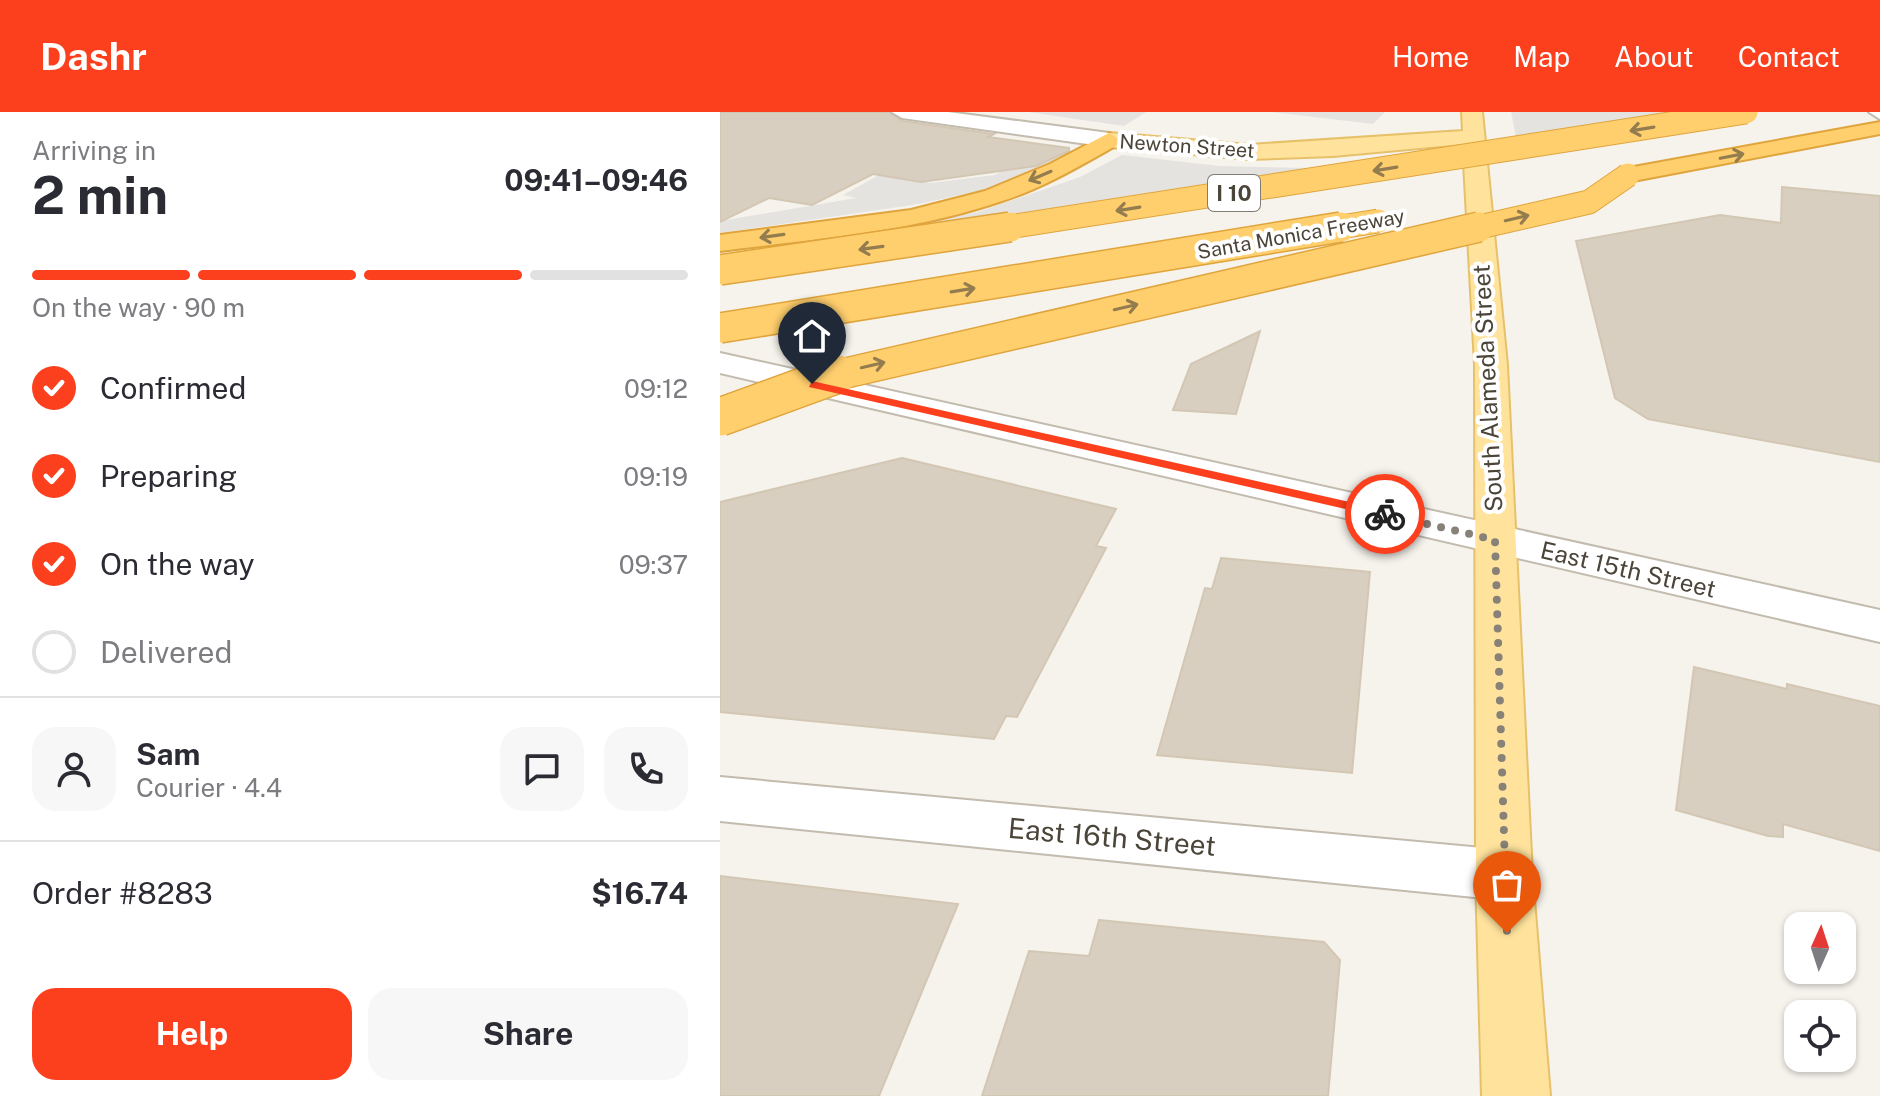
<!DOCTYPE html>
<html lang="en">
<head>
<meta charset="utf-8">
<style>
  body { margin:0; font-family:"Public Sans",sans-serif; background:#f7f7f7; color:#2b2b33; height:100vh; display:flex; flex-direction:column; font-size:30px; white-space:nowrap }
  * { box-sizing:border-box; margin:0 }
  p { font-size:26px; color:#7c7c81 }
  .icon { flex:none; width:44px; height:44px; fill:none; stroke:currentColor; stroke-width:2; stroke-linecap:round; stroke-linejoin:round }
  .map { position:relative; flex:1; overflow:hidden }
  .details { display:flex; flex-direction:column; background:#fff; width:720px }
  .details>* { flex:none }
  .needle { width:52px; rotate:3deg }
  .controls { position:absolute; left:1064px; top:800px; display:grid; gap:16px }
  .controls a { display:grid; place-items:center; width:72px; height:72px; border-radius:16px; background:#fff; box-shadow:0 2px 6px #0004; font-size:40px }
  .pin { position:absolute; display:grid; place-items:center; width:68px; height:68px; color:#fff; margin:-82px -34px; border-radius:50% 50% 50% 0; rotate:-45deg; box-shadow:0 0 8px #0007 }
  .pin .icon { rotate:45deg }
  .courier { position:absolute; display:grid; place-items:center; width:80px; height:80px; margin:-40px; border:6px solid #fc3f1d; border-radius:50%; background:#fff; color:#222; box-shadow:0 2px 10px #0007 }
  .summary em { font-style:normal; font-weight:700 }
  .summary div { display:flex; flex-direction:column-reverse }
  .summary { display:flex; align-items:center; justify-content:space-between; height:136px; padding:0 32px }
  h1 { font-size:52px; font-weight:700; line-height:60px }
  .bar { display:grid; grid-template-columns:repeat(4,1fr); gap:12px 8px; align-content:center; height:96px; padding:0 32px }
  .bar i { height:10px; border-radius:6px; background:#e1e1e2 }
  .bar .on { background:#fc3f1d }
  .bar p { grid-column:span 4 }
  .line { display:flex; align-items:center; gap:20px; padding:0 32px; border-top:2px solid #e1e1e2 }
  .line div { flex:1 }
  .round { display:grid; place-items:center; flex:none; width:84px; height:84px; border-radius:24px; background:#f7f7f7 }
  ol { padding:0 32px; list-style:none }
  li { display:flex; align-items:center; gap:24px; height:88px }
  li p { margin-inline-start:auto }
  li .icon { padding:8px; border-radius:50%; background:#fc3f1d; color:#fff; stroke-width:4 }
  li:last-child { color:#7c7c81 }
  li i { width:44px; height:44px; border:4px solid #e1e1e2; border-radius:50% }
  .action { display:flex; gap:16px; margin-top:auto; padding:16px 32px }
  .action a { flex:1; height:92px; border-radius:24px; background:#fc3f1d; color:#fff; font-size:32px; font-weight:700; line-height:92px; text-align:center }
  .action a+a { background:#f7f7f7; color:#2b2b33 }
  header { display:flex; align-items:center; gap:48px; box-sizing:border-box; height:112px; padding:0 40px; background:#fc3f1d; color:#fff }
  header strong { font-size:38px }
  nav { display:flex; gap:44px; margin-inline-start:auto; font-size:28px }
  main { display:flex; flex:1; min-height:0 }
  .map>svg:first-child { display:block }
  .parking { fill:#e5e3e0 }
  .building { fill:#d8cfc1; stroke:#d3c7b4; stroke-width:2 }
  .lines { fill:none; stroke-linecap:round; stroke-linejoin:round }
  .minor-casing { stroke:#c2bbae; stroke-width:4 }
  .major-casing { stroke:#e6c16a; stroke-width:4 }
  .highway-casing { stroke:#e0a43c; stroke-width:4 }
  .minor { fill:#fff; fill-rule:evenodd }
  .major { fill:#ffe39c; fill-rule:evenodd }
  .highway { fill:#ffcf6e; fill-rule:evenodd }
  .highway-bridge-far2-casing { stroke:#e0a43c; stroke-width:25; stroke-linecap:butt }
  .highway-bridge-far1-casing { stroke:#e0a43c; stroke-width:32; stroke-linecap:butt }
  .highway-bridge-casing { stroke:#e0a43c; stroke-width:40; stroke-linecap:butt }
  .highway-bridge-far2 { stroke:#ffcf6e; stroke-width:23 }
  .highway-bridge-far1 { stroke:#ffcf6e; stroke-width:29 }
  .highway-bridge { stroke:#ffcf6e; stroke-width:37 }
  .oneway { stroke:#937c4e }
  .route { fill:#fc3f1d }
  .done { stroke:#878178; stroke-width:8; stroke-dasharray:0 14.4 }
  .labels { text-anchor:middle; stroke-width:8; stroke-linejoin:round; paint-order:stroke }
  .far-street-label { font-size:20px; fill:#4b4439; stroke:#fff }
  .shield { fill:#fff; stroke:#817c74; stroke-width:2 }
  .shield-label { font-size:22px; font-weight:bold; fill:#4b4439 }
  .street-label { font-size:24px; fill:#4b4439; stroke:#fff }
  .near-street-label { font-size:28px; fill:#4b4439; stroke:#fff }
</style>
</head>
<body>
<header>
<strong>Dashr</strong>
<nav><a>Home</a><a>Map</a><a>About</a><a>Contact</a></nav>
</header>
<main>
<section class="details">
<div class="summary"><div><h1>2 min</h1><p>Arriving in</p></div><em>09:41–09:46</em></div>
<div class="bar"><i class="on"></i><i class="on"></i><i class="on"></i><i></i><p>On the way · 90 m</p></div>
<ol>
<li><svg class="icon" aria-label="check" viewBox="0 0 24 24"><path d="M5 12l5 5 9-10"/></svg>Confirmed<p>09:12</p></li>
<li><svg class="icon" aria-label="check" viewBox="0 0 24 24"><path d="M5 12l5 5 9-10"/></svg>Preparing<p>09:19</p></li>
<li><svg class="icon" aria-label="check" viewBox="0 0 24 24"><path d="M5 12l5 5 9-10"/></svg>On the way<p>09:37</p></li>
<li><i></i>Delivered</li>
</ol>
<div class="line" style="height:144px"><a class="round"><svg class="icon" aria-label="person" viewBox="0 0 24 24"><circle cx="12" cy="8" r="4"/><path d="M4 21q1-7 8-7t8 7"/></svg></a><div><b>Sam</b><p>Courier · 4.4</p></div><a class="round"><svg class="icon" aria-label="chat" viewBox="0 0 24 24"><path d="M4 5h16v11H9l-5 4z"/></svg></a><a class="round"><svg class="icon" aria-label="phone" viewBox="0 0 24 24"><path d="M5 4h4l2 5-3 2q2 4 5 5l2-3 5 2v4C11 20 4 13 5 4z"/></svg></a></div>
<div class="line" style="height:104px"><div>Order #8283</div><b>$16.74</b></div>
<div class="action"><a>Help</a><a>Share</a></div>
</section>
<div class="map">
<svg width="1160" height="984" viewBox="0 0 1160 984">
  <rect width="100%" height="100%" fill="#f6f3ec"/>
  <!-- parking -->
  <g class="parking">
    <polygon points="308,0 426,0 404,14"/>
    <polygon points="552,0 665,0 653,12"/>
    <polygon points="791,0 958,0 796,25"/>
    <polygon points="327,32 351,35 328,52 285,73 199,92 0,121 0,109 136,86 123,83 159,63 210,71 275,63"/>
    <polygon points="402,43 500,54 588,56 74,136 75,130 206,111 258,100 360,65"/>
  </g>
  <!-- building -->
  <g class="building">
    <polygon points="0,0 169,0 182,9 274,22 268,25 349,36 349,39 316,54 201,70 153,62 92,93 49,86 0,110"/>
    <polygon points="1062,75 1160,84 1160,350 928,307 895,286 856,129 1000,103 1061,111"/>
    <polygon points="540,219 516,302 453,298 471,252"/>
    <polygon points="182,346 396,397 376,434 386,436 297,605 286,604 274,627 0,600 0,390"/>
    <polygon points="501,446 650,460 632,661 437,643 485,476 492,477"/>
    <polygon points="974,555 1067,577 1067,572 1160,594 1160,739 1063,712 1063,725 1048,724 956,698"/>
    <polygon points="0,764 238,792 159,984 0,984"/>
    <polygon points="379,808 604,830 620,848 608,984 262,984 309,839 369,844"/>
  </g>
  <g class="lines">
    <!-- minor casing -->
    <g class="minor-casing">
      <g id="minor">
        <polygon points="172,0 228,0 389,21 400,28 389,35 182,6"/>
        <polygon points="1149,0 1160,0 1160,7"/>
        <polygon points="0,241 1160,498 1160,530 0,261"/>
        <polygon points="0,665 784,738 804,745 812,763 804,781 784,788 0,709"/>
      </g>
    </g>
    <!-- major casing -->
    <g class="major-casing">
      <polygon id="major" points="742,0 762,0 787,253 812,763 830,984 762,984 756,763 755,253 743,32 613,44 529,47 389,35 378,28 389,21 529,33 743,19"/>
    </g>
    <!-- highway casing -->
    <g class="highway-casing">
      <g id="highway">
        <polygon points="1160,10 1160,22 908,70 900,68 896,63 900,58 908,56"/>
        <path d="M389,21L400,28L397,33C360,54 323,76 282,89C192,120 94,127 0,139V123L191,98L265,79L330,52Z"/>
      </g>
    </g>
    <!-- minor -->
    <use href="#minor" class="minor"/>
    <!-- major -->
    <use href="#major" class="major"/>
    <!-- highway -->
    <use href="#highway" class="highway"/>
    <!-- highway-bridge-far2 casing -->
    <g class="highway-bridge-far2-casing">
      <g id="highway-bridge-far2">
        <polyline points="276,117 1026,0"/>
        <polyline points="609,117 658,109"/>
        <polyline points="751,117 869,90 908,63"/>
      </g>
    </g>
    <!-- highway-bridge-far1 casing -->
    <g class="highway-bridge-far1-casing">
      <g id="highway-bridge-far1">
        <polyline points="0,158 290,115"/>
        <polyline points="0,216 621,115"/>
        <polyline points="113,264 759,115"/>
      </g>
    </g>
    <!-- highway-bridge casing -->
    <g class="highway-bridge-casing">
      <polyline id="highway-bridge" points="0,305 118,262"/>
    </g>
    <!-- highway-bridge-far2 -->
    <use href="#highway-bridge-far2" class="highway-bridge-far2"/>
    <!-- highway-bridge-far1 -->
    <use href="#highway-bridge-far1" class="highway-bridge-far1"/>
    <!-- highway-bridge -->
    <use href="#highway-bridge" class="highway-bridge"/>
  </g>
  <!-- one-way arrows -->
  <defs><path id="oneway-shaft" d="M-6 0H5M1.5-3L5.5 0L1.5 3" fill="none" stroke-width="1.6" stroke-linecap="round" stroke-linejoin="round" transform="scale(2)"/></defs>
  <g class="oneway">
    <use href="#oneway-shaft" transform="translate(922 17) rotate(171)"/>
    <use href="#oneway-shaft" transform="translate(1012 44) rotate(-11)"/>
    <use href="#oneway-shaft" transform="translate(665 57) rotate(171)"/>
    <use href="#oneway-shaft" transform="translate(320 64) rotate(157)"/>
    <use href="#oneway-shaft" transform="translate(408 97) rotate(171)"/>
    <use href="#oneway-shaft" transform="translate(797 106) rotate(-13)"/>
    <use href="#oneway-shaft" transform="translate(52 124) rotate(172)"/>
    <use href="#oneway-shaft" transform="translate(151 136) rotate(172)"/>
    <use href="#oneway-shaft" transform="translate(243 178) rotate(-9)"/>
    <use href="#oneway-shaft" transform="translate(406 195) rotate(-13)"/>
    <use href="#oneway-shaft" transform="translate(153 253) rotate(-13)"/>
  </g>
  <!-- route -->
  <polygon class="route" points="92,269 665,398 671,402 665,406 89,275"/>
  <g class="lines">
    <!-- done -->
    <polyline class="done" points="665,402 775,428 787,821"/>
  </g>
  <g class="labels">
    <!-- far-street labels -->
    <g class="far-street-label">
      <text transform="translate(467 34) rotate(4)" y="7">Newton Street</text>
      <text transform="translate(581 122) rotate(-10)" y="7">Santa Monica Freeway</text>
    </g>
    <!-- shield labels -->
    <rect class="shield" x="488" y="63" width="52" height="36" rx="6"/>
    <g class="shield-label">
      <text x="514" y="89">I 10</text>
    </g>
    <!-- street labels -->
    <g class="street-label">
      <text transform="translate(768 276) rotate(-93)" y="8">South Alameda Street</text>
      <text transform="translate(908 458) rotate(13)" y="8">East 15th Street</text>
    </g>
    <!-- near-street labels -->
    <g class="near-street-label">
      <text transform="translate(392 725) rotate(5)" y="10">East 16th Street</text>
    </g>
  </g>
</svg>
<div class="controls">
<a><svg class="needle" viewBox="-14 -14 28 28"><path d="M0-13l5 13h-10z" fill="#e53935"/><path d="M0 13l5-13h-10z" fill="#7c7c81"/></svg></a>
<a><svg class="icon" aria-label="locate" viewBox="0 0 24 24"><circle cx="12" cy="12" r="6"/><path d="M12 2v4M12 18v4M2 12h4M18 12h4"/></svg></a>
</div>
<div class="pin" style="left:787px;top:821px;background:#ea580c"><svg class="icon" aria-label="bag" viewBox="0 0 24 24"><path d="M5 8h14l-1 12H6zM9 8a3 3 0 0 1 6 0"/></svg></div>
<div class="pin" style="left:92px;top:272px;background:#1f2937"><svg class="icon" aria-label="home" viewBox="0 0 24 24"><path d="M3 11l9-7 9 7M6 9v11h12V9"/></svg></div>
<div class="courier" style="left:665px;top:402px"><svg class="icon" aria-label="bike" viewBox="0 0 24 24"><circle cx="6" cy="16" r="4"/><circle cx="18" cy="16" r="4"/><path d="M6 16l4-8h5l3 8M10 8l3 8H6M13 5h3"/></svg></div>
</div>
</main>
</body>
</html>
